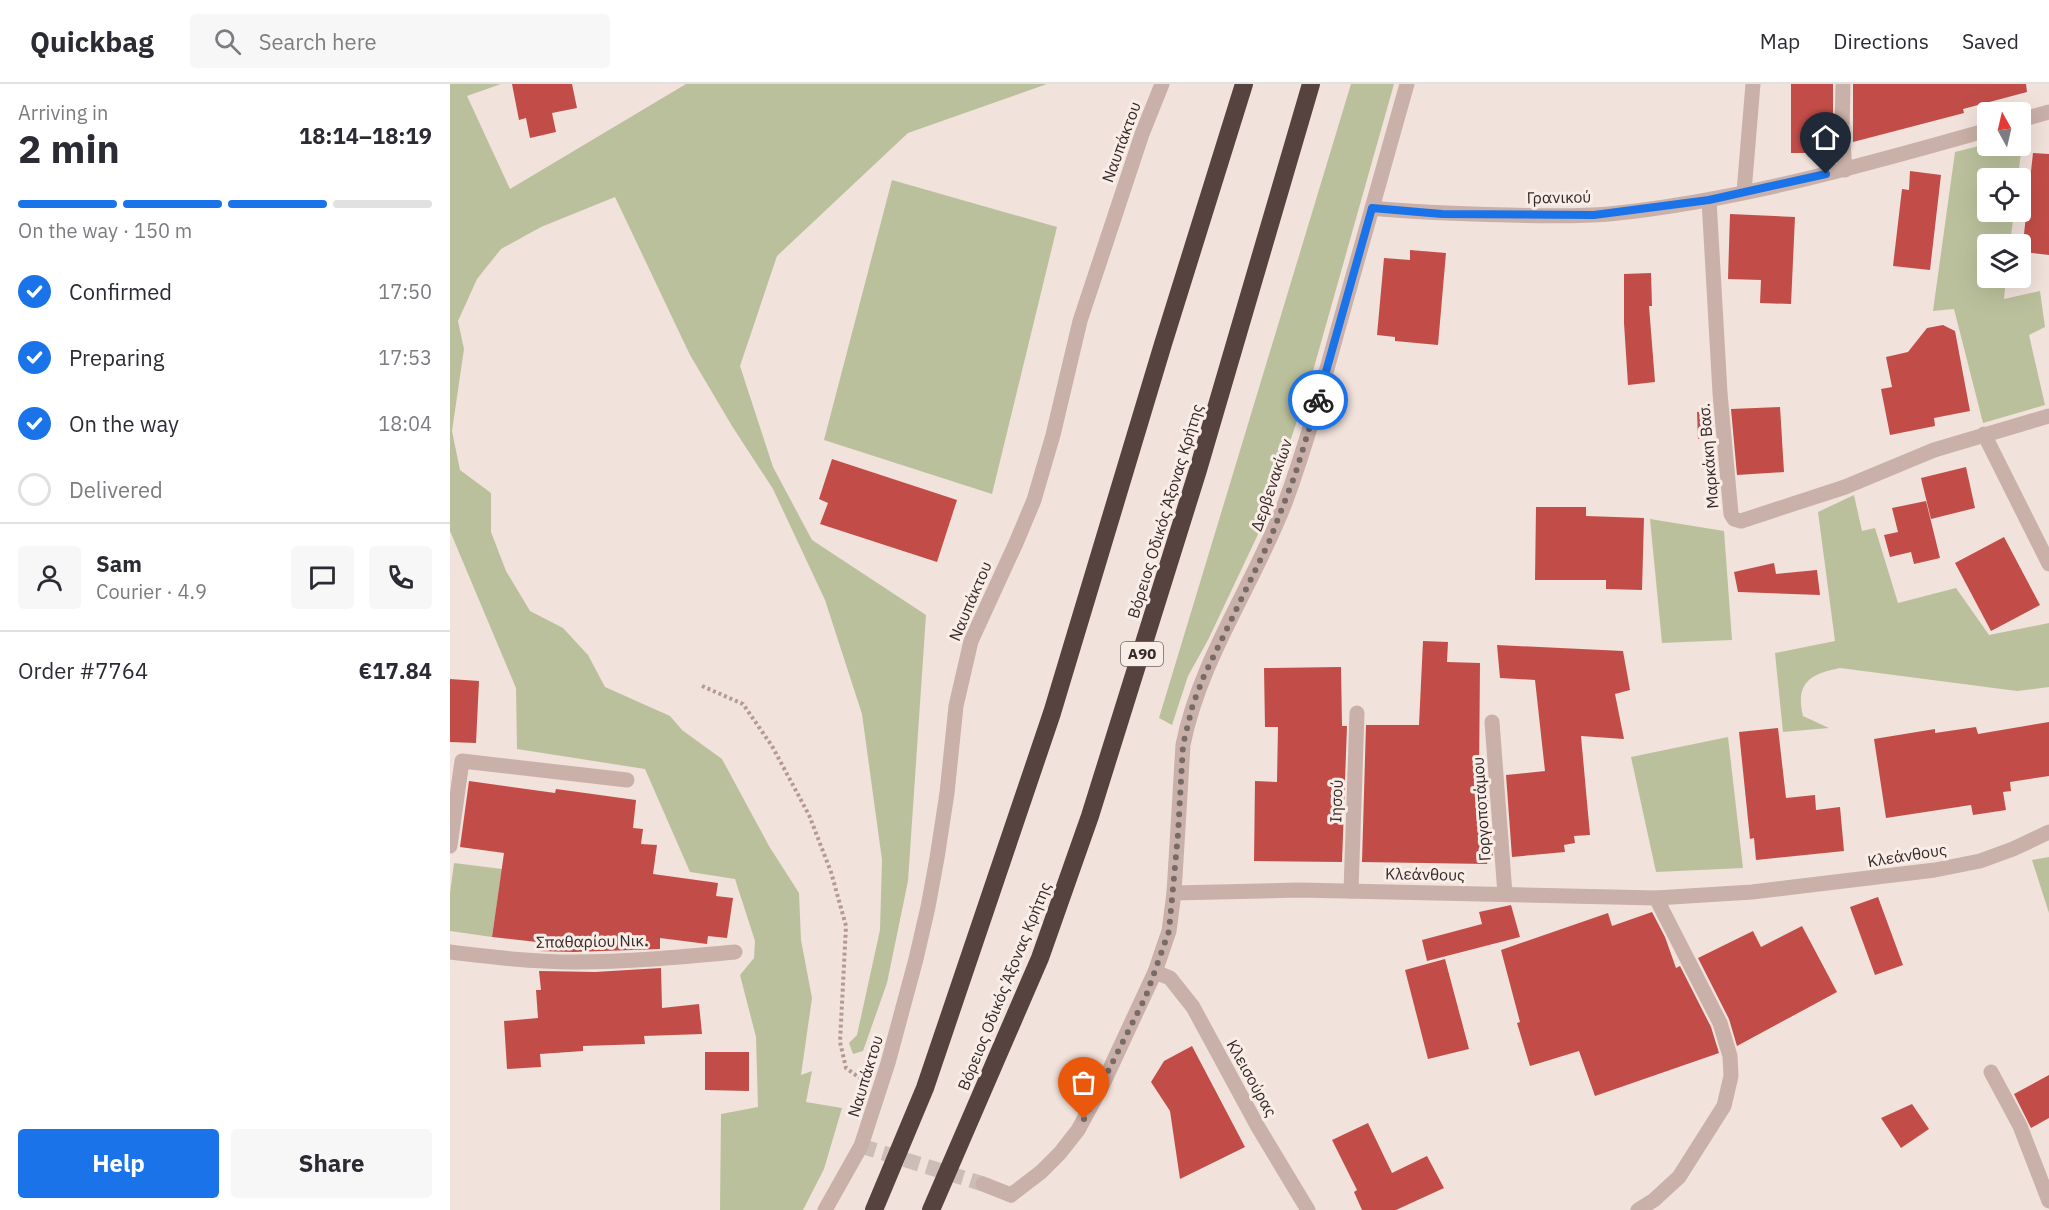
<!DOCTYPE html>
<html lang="en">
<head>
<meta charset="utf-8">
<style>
  body { margin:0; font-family:"IBM Plex Sans",sans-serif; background:#f7f7f7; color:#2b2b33; height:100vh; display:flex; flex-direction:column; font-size:22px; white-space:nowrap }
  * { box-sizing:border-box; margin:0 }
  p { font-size:20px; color:#7c7c81 }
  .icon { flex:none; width:33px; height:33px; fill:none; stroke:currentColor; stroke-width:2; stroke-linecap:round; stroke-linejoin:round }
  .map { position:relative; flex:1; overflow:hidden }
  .side { display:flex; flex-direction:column; background:#fff; width:450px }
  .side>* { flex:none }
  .needle { width:39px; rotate:352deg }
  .tools { position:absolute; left:1527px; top:18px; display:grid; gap:12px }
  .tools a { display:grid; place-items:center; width:54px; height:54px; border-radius:6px; background:#fff; box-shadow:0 6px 24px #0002; font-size:30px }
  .pin { position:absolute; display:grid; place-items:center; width:51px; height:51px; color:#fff; margin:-62px -26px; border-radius:50% 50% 50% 0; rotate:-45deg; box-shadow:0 0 6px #0007 }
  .pin .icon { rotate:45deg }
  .courier { position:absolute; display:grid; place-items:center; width:60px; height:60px; margin:-30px; border:4px solid #1a73e8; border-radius:50%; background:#fff; color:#222; box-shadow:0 2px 8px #0007 }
  .head em { font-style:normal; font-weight:700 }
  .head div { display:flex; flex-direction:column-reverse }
  .head { display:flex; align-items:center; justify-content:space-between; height:102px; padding:0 18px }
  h1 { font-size:39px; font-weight:700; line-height:45px }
  .bar { display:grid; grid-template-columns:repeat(4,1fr); gap:9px 6px; align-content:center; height:72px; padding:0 18px }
  .bar i { height:8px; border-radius:4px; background:#e1e1e2 }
  .bar .selected { background:#1a73e8 }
  .bar p { grid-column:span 4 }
  .line { display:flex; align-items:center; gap:15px; padding:0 18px; border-top:2px solid #e1e1e2 }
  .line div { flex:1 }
  .round { display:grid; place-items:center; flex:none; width:63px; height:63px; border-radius:6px; background:#f7f7f7 }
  ol { padding:0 18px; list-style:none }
  li { display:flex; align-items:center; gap:18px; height:66px }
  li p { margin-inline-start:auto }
  li .icon { padding:6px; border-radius:50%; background:#1a73e8; color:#fff; stroke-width:4 }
  li:last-child { color:#7c7c81 }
  li i { width:33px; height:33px; border:3px solid #e1e1e2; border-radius:50% }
  .action { display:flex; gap:12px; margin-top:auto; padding:12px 18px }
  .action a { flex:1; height:69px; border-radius:6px; background:#1a73e8; color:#fff; font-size:24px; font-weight:700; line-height:69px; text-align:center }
  .action a+a { background:#f7f7f7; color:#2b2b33 }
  header { display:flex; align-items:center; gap:36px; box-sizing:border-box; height:84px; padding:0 30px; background:#fff; border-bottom:2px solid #e1e1e2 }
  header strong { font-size:28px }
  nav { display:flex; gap:33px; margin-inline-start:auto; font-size:21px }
  .search { width:420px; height:54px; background:#f7f7f7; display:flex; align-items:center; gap:15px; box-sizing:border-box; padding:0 21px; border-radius:6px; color:#7c7c81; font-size:22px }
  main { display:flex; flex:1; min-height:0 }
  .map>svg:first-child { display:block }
  .green { fill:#bbc09c }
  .building { fill:#c24d48 }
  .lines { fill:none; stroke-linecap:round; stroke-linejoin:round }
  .street-tunnel { stroke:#ccbdb7; stroke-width:15; stroke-dasharray:15 8; stroke-linecap:butt }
  .path { stroke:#b59a92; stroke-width:4; stroke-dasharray:3 3; stroke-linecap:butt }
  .street { stroke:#c9b0a8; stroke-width:15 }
  .highway { stroke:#56423f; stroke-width:18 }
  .done { stroke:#776a67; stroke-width:6; stroke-dasharray:0 10.8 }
  .route { stroke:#1a73e8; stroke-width:8 }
  .labels { text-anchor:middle; stroke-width:6; stroke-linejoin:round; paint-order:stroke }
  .shield { fill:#f9ede8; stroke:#706462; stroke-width:1.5 }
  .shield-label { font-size:15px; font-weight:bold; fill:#362928 }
  .street-label { font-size:16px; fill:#362928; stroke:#f9ede8 }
</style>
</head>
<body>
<header>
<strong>Quickbag</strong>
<div class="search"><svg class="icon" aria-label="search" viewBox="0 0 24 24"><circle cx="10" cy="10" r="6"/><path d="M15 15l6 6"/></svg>Search here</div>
<nav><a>Map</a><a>Directions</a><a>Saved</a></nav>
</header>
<main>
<section class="side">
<div class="head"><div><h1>2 min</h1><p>Arriving in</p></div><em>18:14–18:19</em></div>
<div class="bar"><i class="selected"></i><i class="selected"></i><i class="selected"></i><i></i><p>On the way · 150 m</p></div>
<ol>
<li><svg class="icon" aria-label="check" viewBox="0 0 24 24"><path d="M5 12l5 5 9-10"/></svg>Confirmed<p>17:50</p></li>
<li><svg class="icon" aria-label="check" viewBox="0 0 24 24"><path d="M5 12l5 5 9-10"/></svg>Preparing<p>17:53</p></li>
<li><svg class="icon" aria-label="check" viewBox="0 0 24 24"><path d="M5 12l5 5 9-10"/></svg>On the way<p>18:04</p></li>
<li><i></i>Delivered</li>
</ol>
<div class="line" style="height:108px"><a class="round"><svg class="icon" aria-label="person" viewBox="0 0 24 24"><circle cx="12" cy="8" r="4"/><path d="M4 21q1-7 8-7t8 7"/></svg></a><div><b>Sam</b><p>Courier · 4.9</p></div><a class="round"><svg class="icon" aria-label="chat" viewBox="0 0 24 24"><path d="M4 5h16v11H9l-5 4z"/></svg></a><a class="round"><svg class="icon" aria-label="phone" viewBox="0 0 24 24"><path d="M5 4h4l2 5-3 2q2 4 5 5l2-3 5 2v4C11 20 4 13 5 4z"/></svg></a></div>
<div class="line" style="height:78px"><div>Order #7764</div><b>€17.84</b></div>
<div class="action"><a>Help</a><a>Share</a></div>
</section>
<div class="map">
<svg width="1599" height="1126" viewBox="0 0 1599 1126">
  <rect width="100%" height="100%" fill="#f1e2db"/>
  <!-- green -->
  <g class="green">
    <polygon points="0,0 51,0 17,12 60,105 236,0 597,0 458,49 327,172 290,282 323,383 362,456 476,531 458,797 437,899 413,967 403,970 399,959 407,951 430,846 432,776 412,630 375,516 323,405 282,342 240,271 165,113 91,143 51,165 27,195 8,237 14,265 2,347 10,386 41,409 41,448 56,487 80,527 113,544 138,571 155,603 220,632 232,646 272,675 319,762 349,809 351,856 362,914 351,991 362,987 356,1018 392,1024 374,1085 353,1126 270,1126 271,1030 308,1023 306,953 290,891 304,874 305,857 285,795 240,788 195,685 67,665 66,604 0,447"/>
    <polygon points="901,0 944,0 859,301 811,444 758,556 738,592 722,641 709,634"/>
    <polygon points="1573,51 1568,94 1538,94 1538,128 1564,128 1560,160 1538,160 1538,194 1556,194 1554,215 1590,207 1595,243 1579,251 1595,321 1533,339 1504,225 1483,227 1505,68 1537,60 1538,62 1570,62 1571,52"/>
    <polygon points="442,96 607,143 542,410 374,356"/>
    <path d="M1404,411L1412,447L1425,444L1448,519L1506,504L1539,551L1599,539V603L1567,607L1390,584C1360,590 1345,599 1353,632L1379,644L1333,648L1325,569L1385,557L1368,428Z"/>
    <polygon points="1200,435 1274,447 1282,556 1212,559"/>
    <polygon points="1278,653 1293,784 1206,788 1181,673"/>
    <polygon points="1599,773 1599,829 1582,776"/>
    <polygon points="4,779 52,785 42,853 0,847 0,809"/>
  </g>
  <!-- building -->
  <g class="building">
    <polygon points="62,0 122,0 127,24 102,29 106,48 80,54 76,34 69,36"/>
    <polygon points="1341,0 1383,0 1383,62 1354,69 1341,69"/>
    <polygon points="1403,0 1576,0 1577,8 1513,25 1514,29 1403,58"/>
    <polygon points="1583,69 1599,70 1599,171 1572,168"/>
    <polygon points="1460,87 1491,91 1480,186 1443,182 1452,105 1459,106"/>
    <polygon points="1280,130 1345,133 1341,220 1310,219 1311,196 1278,195"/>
    <polygon points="960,166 996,169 988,261 945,257 945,253 927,251 934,174 960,176"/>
    <polygon points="1201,189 1202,222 1199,222 1205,298 1178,301 1174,239 1174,190"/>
    <polygon points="1493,241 1505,247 1520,327 1484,334 1485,342 1440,351 1431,305 1442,303 1436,273 1458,268 1477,244"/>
    <polygon points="1330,323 1334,388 1287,391 1281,325"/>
    <polygon points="1262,327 1264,353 1248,355 1247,328"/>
    <polygon points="382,375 507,416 487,478 370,440 378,419 369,415"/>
    <polygon points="1516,383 1525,424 1481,435 1471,394"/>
    <polygon points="1476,417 1490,474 1464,480 1461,468 1440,473 1434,451 1448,448 1442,424"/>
    <polygon points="1086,423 1136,423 1136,432 1194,434 1192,506 1156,505 1156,496 1085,496"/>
    <polygon points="1554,453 1590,521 1541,547 1505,479"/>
    <polygon points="1324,479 1326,490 1367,486 1370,511 1288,508 1284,488"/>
    <polygon points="973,557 998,558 997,578 1030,579 1029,693 1036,693 1043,775 1038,776 1037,780 912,778 916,641 969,641"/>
    <polygon points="1047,561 1173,567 1180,606 1165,610 1174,655 1131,652 1140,751 1124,752 1125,759 1114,761 1115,768 1062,773 1056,691 1095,687 1085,596 1050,594"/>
    <polygon points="891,583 892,642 897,642 892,778 804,777 805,697 827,698 828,643 815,643 814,584"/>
    <polygon points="0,595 29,597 26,659 0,658"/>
    <polygon points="1599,638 1599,692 1560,698 1561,707 1553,708 1556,726 1523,731 1521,721 1436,734 1424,655 1485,645 1485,649 1526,643 1528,650"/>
    <polygon points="1328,644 1336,714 1365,711 1366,726 1390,723 1394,767 1306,776 1304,754 1300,755 1289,648"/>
    <polygon points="19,697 105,709 106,705 186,716 183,744 193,745 191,760 207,761 203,790 268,799 266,812 283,814 277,854 258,852 257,860 210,854 210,865 124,868 88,867 87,858 42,853 54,769 10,763"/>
    <polygon points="1428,813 1453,881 1425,891 1400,823"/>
    <polygon points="1061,821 1070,853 977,877 972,856 1032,840 1029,828"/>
    <polygon points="1202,828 1215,853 1226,884 1230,882 1261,943 1269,969 1145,1012 1129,967 1080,982 1067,939 1070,938 1051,866 1158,829 1162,842"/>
    <polygon points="1352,842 1387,908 1287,962 1279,935 1248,874 1303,847 1311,863"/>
    <polygon points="995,875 1019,965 978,975 955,886"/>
    <polygon points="211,884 212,924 249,920 252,950 194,952 195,960 133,962 133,967 90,970 91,983 57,985 54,937 88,934 86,906 91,906 89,887 145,888"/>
    <polygon points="742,962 795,1063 730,1095 720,1027 701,998 714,977"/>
    <polygon points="255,968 299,968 299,1007 255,1006"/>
    <polygon points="1599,991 1599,1034 1581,1044 1564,1010"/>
    <polygon points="1462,1020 1479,1045 1451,1064 1431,1034"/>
    <polygon points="918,1039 942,1089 977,1072 994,1104 946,1126 912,1126 904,1108 907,1106 882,1056"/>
  </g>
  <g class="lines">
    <!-- street-tunnel -->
    <polyline class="street-tunnel" points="411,1062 533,1100"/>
    <!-- path -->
    <polyline class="path" points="252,602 293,620 322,662 359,731 381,788 396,842 390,958 396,984 410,994"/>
    <!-- street -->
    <g class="street">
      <polyline points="1393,0 1392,46 1395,86"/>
      <polyline points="1570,36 1599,28"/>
      <polyline points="1294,108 1303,0"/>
      <polyline points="1259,116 1270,309 1281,430 1284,435 1291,437 1395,403 1484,366 1599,332"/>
      <path d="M922,124C968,129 1013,130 1059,131C1093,132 1126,133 1159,130C1288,117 1414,81 1538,46"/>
      <polyline points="1534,350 1599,480"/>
      <polyline points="1042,638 1055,810"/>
      <polyline points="0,762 12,677 177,696"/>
      <polyline points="901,807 907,629"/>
      <path d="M724,809L733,661C750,575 804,500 835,419C856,362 872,303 888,245C911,163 934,82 957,0"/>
      <path d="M0,868C41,873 82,878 124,878C178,878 231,873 285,868"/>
      <polyline points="705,888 720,894 743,923 808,1043 858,1126"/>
      <polyline points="1541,988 1570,1042 1599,1117"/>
      <polyline points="533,1100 561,1111"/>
      <polyline points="561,1111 591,1088 610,1069 628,1046 652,1002 705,888 719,847 724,809 849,806 1206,814 1302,808 1485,786 1530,777 1563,765 1599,748"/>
      <polyline points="375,1126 411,1062 438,979 466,875 478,823 487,774 497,709 506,622 521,557 566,459 584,416 603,351 630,237 692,50 712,0"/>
      <polyline points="1188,1126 1204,1116 1229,1093 1274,1022 1281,992 1280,972 1270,939 1206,814"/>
    </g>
    <!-- highway -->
    <g class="highway">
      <polyline points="424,1126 475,1004 602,629 713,260 794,0"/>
      <polyline points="481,1126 590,874 640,732 748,386 861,0"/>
    </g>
  </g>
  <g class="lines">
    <!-- done -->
    <polyline class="done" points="634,1035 696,912 719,847 728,750 733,661 743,620 754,592 819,458 845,391 868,316"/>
    <!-- route -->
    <polyline class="route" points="868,316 922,124 992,130 1144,131 1259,116 1376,90"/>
  </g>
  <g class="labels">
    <!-- shield labels -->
    <rect class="shield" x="671" y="558" width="42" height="24" rx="4.5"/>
    <g class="shield-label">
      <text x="692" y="575">Α90</text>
    </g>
    <!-- street labels -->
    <g class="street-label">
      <text transform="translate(671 58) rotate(-70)" y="6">Ναυπάκτου</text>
      <text transform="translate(1109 113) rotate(-1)" y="6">Γρανικού</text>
      <text transform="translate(1258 372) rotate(-95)" y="6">Μαρκάκη Βασ.</text>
      <text transform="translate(821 401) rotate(-71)" y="6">Δερβενακίων</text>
      <text transform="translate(715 427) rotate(-73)" y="6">Βόρειος Οδικός Άξονας Κρήτης</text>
      <text transform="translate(520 517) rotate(-67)" y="6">Ναυπάκτου</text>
      <text transform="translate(886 717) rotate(-88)" y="6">Ιησού</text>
      <text transform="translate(1031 725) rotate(-94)" y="6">Γοργοποτάμου</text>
      <text transform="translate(1457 771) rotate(-9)" y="6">Κλεάνθους</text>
      <text transform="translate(975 790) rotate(1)" y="6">Κλεάνθους</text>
      <text transform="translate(142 857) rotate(-1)" y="6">Σπαθαρίου Νικ.</text>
      <text transform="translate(554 902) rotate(-68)" y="6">Βόρειος Οδικός Άξονας Κρήτης</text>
      <text transform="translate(415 992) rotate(-73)" y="6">Ναυπάκτου</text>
      <text transform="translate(802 994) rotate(61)" y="6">Κλεισούρας</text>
    </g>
  </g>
</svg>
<div class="tools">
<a><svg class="needle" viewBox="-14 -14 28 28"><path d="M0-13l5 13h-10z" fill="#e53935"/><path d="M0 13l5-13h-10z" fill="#7c7c81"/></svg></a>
<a><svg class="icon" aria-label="locate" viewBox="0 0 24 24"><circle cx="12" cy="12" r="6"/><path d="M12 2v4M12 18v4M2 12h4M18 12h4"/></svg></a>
<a><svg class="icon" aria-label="layers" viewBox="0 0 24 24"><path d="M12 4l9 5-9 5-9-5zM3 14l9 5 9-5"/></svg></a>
</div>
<div class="pin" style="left:634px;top:1035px;background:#ea580c"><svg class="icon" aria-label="bag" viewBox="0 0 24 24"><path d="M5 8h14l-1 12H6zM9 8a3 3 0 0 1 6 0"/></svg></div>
<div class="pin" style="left:1376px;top:90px;background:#1f2937"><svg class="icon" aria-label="home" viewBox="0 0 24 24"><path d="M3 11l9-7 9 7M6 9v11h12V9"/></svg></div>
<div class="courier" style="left:868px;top:316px"><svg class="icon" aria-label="bike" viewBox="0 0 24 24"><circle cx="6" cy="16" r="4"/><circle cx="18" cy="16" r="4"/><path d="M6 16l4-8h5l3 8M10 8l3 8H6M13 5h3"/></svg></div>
</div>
</main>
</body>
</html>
